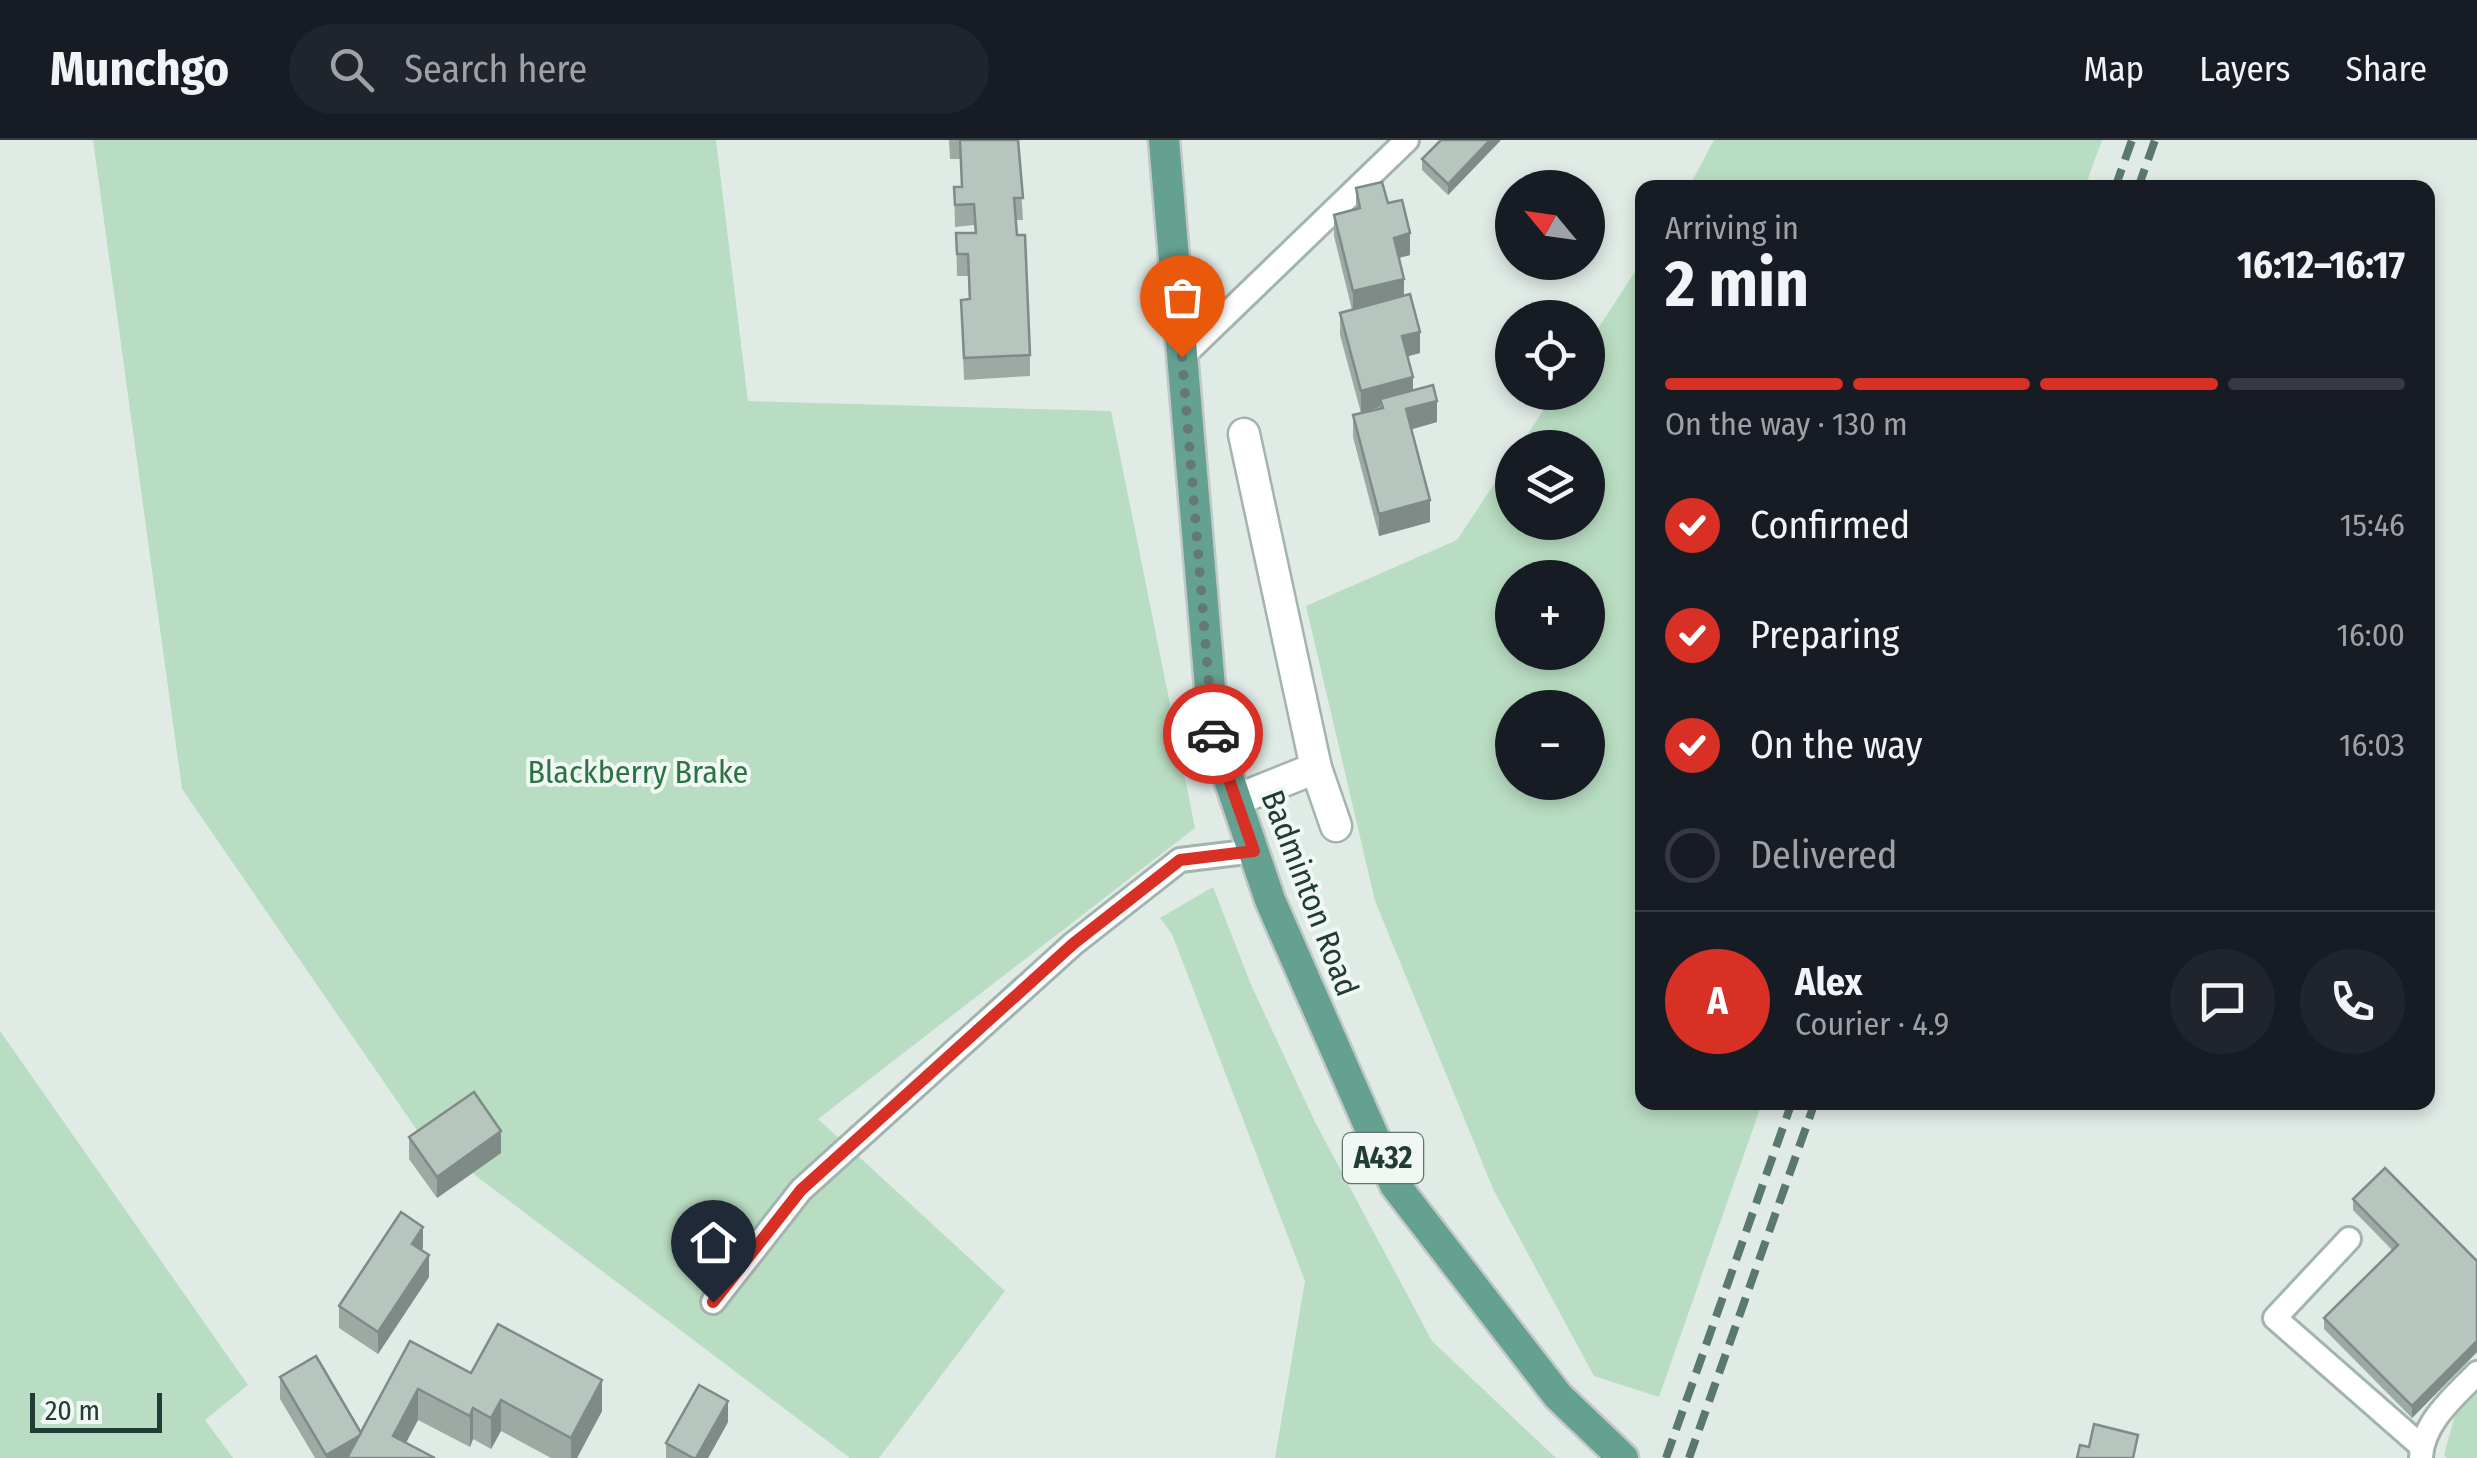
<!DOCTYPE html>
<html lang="en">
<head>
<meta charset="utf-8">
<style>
  body { margin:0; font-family:"Fira Sans Condensed",sans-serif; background:#20242c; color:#f1f3f6; height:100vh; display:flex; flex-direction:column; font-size:38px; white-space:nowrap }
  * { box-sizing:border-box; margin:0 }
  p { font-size:32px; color:#9ea1a6 }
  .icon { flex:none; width:55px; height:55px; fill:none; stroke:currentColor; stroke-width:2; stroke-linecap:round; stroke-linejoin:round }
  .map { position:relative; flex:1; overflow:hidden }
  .panel { position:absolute; left:1635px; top:40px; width:800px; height:930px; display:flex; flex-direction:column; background:#171b24; border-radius:20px; box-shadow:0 5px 15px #0003 }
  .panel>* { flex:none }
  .needle { width:65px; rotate:299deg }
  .fabs { position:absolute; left:1495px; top:30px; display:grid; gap:20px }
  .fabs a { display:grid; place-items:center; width:110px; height:110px; border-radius:50%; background:#171b24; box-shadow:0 5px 15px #0003; font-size:50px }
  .scale { position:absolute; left:30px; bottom:25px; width:132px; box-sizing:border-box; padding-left:10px; border:5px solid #213c34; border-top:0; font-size:28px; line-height:35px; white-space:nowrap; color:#213c34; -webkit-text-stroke:8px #f1f8f4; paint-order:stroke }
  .pin { position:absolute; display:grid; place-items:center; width:85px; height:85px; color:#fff; margin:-102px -42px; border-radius:50% 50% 50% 0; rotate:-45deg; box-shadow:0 0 10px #0007 }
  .pin .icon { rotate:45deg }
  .courier { position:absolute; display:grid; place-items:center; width:100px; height:100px; margin:-50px; border:8px solid #d93025; border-radius:50%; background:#fff; color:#222; box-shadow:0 2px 12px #0007 }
  .summary em { font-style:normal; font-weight:700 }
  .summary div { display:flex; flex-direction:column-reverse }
  .summary { display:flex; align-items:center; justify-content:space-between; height:170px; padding:0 30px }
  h1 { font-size:65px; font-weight:700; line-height:75px }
  .bar { display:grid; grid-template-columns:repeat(4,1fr); gap:15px 10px; align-content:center; height:120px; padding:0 30px }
  .bar i { height:12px; border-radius:8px; background:#363941 }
  .bar .on { background:#d93025 }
  .bar p { grid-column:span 4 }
  .line { display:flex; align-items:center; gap:25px; padding:0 30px; border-top:2px solid #363941 }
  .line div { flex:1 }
  .round { display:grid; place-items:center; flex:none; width:105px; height:105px; border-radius:52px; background:#20242c }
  ol { padding:0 30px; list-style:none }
  li { display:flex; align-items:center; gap:30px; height:110px }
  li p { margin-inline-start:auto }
  li .icon { padding:10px; border-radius:50%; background:#d93025; color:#fff; stroke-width:4 }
  li:last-child { color:#9ea1a6 }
  li i { width:55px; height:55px; border:5px solid #363941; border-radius:50% }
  header { display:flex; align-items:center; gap:60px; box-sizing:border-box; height:140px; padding:0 50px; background:#171b24; border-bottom:2px solid #363941 }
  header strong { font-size:48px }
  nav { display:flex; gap:55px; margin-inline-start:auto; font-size:35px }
  .search { width:700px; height:90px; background:#20242c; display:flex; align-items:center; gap:25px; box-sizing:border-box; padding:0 35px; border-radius:55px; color:#9ea1a6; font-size:38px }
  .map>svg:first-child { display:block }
  .green { fill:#b9ddc2; fill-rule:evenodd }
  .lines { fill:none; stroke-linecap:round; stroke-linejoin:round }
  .lane-casing { stroke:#a3b3ad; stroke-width:28 }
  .street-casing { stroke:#a3b3ad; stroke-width:35 }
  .primary-casing { stroke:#c1c8c6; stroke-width:35 }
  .lane { stroke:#fff; stroke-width:22 }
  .street { stroke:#fff; stroke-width:30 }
  .primary { stroke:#64a191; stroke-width:30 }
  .rail { stroke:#5b786f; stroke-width:8; stroke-dasharray:20 10; stroke-linecap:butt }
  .wall { fill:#9daaa4 }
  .shaded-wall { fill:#7f8b86 }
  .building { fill:#b6c6bf; stroke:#7f8b86; stroke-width:2.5 }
  .done { stroke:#647972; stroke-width:10; stroke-dasharray:0 18 }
  .route { stroke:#d93025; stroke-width:12 }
  .labels { text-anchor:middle; stroke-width:8; stroke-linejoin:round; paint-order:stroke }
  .shield { fill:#f1f8f4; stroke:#5f746e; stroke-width:2.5 }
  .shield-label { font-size:30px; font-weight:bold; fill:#213c34 }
  .park-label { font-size:32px; fill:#2b7345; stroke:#f1f8f4 }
  .street-label { font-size:32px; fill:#213c34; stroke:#f1f8f4 }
</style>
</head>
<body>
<header>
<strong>Munchgo</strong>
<div class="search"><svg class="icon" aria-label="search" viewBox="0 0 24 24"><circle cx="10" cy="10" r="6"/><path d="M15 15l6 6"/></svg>Search here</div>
<nav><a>Map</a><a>Layers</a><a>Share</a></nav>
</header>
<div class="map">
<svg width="2477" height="1318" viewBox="0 0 2477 1318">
  <rect width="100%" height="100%" fill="#e0ebe6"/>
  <!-- green -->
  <g class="green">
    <polygon points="93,0 716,0 748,261 1111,271 1195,688 818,979 1005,1151 879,1318 850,1318 419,993 182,649"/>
    <polygon points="1714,0 2102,0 2085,47 1689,47"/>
    <path d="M1642,121V962L1762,963L1659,1257L1594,1236L1494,1051L1375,761L1306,466L1457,400L1512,317V382H1588V308L1519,307L1555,253L1588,252V204ZM1512,438H1588V512H1512ZM1512,568H1588V642H1512Z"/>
    <polygon points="1213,747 1252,847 1315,982 1432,1201 1556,1318 1275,1318 1305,1141 1172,794 1160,778"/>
    <polygon points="0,891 248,1245 205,1280 233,1318 0,1318"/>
    <polygon points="2477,1253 2477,1318 2446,1318 2444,1315 2455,1275"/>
  </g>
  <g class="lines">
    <!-- lane casing -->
    <g class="lane-casing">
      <g id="lane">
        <polyline points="1182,217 1407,0"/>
        <polyline points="2349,1099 2275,1178 2421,1306"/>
        <polyline points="713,1162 801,1050 1073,804 1180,720 1254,711"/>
        <path d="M2421,1318C2422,1283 2454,1257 2477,1233"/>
      </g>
    </g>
    <!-- street casing -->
    <g class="street-casing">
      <g id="street">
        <polyline points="1316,628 1336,686"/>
        <polyline points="1236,660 1316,628 1244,294"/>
      </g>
    </g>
    <!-- primary casing -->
    <g class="primary-casing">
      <polyline id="primary" points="1164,0 1214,595 1270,760 1395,1045 1558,1256 1623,1318"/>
    </g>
    <!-- lane -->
    <use href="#lane" class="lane"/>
    <!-- street -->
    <use href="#street" class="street"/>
    <!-- primary -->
    <use href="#primary" class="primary"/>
    <!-- rail -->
    <g class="rail">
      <polyline points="2115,48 2132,0"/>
      <polyline points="2138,48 2155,0"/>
      <polyline points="1666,1318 1792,962"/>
      <polyline points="1689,1318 1815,962"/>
    </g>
  </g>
  <!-- wall -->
  <g class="wall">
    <polygon points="949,0 1018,0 1023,80 1016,80 1030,215 1030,236 964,240 961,160 969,160 968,136 957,136 956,93 975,93 974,85 955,87 954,47 961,47 961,34 960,19 950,19"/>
    <polygon points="1501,0 1448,55 1422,30 1422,19"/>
    <polygon points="1356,48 1388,63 1410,115 1399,118 1404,156 1420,213 1407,216 1413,250 1437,282 1411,289 1430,382 1379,396 1353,297 1353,275 1380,269 1380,267 1361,273 1340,195 1340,173 1352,170 1334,96 1334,75 1356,69"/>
    <polygon points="409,997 501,1013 437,1058 409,1019"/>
    <polygon points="2353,1059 2477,1121 2477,1212 2412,1278 2324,1189 2324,1178 2392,1110 2353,1070"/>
    <polygon points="423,1108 422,1110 429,1137 378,1214 339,1188 339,1166"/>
    <polygon points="410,1201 471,1233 602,1271 577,1318 551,1318 501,1291 491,1309 473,1299 470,1307 418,1280 406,1302 435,1318 315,1318 280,1259 280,1237 361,1293"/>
    <polygon points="728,1282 708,1318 666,1318 666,1303"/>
  </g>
  <!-- shaded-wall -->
  <g class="shaded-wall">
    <polygon points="1490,0 1501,0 1448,55 1448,44"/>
    <polygon points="1410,93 1410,115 1394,119 1394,98"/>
    <polygon points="1404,139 1404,160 1353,173 1353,151"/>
    <polygon points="1420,192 1420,213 1402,218 1402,196"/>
    <polygon points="1413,237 1413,258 1380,259 1380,267 1361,273 1361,251"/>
    <polygon points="1437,261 1437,282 1406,291 1406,269"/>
    <polygon points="1430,360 1430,382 1379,396 1379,374"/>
    <polygon points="501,991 501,1013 437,1058 437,1037"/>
    <polygon points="423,1087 423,1108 412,1125 412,1104"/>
    <polygon points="429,1115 429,1137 378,1214 378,1192"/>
    <polygon points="2477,1201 2477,1212 2412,1278 2412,1266"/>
    <polygon points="602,1240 602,1271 577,1318 571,1318 571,1298"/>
    <polygon points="418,1249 418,1280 398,1318 393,1296"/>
    <polygon points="501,1260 501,1291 491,1309 491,1278"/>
    <polygon points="728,1261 728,1282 708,1318 696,1318"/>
    <polygon points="473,1268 473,1299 470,1307 470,1276"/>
    <polygon points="362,1294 358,1318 326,1318 326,1315"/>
  </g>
  <!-- building -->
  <g class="building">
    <polygon points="960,0 1018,0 1023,58 1014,58 1017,95 1025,95 1030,215 964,218 961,160 970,159 968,114 957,114 956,93 976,93 974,64 955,65 954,47 962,47"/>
    <polygon points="1441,0 1490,0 1448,44 1422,19"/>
    <polygon points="1382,42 1388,63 1402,60 1410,93 1394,98 1404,139 1353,151 1334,75 1360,68 1356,48"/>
    <polygon points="1410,154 1420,192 1402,196 1413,237 1361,251 1340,173"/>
    <polygon points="1433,245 1437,261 1406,269 1430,360 1379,374 1353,275 1383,268 1380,259"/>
    <polygon points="474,952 501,991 437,1037 409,997"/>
    <polygon points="2385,1028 2477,1121 2477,1201 2412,1266 2324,1178 2398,1105 2353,1059"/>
    <polygon points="401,1072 423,1087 412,1104 429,1115 378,1192 339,1166"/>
    <polygon points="498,1184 602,1240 571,1298 501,1260 491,1278 473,1268 470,1276 418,1249 393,1296 435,1318 347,1318 410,1201 471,1233"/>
    <polygon points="316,1216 361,1293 359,1296 326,1315 280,1237"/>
    <polygon points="699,1245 728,1261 696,1318 693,1318 666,1303"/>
    <polygon points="2094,1284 2138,1295 2133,1318 2077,1318 2080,1305 2089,1307"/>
  </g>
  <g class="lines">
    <!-- done -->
    <polyline class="done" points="1182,217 1213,594"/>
    <!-- route -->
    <polyline class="route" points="713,1162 801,1050 1073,804 1180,720 1254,711 1213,594"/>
  </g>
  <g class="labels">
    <!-- shield labels -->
    <rect class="shield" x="1343" y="993" width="80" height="50" rx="8"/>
    <g class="shield-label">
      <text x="1383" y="1028">A432</text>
    </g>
    <!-- park labels -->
    <g class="park-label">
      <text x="638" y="643">Blackberry Brake</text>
    </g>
    <!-- street labels -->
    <g class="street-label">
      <text transform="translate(1310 753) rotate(69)" y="11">Badminton Road</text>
    </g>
  </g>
</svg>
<div class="fabs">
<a><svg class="needle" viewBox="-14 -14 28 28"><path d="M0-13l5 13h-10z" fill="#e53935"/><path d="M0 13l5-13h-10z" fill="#9ea1a6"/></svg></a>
<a><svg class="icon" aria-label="locate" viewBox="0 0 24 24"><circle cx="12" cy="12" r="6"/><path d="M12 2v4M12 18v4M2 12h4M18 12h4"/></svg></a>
<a><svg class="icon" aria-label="layers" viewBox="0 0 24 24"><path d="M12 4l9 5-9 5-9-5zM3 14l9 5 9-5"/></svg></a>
<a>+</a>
<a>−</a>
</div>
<div class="scale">20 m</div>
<div class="pin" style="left:1182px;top:217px;background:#ea580c"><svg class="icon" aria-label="bag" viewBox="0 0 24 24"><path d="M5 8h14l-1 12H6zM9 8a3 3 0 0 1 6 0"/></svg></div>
<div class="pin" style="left:713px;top:1162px;background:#1f2937"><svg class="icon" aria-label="home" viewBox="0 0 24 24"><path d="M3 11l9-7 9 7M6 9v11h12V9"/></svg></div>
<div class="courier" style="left:1213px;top:594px"><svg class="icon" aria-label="car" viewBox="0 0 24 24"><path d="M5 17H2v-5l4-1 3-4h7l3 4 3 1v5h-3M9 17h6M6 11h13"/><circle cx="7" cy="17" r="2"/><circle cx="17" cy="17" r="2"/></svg></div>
<section class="panel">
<div class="summary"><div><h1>2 min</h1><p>Arriving in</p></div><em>16:12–16:17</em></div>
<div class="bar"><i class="on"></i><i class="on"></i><i class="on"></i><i></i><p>On the way · 130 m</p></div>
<ol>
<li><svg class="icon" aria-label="check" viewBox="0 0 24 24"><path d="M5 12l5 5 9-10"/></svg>Confirmed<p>15:46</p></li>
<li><svg class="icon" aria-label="check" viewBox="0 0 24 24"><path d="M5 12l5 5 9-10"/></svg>Preparing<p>16:00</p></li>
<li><svg class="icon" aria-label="check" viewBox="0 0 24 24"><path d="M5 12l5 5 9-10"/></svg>On the way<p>16:03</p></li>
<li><i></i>Delivered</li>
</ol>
<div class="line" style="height:180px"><b class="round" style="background:#d93025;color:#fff">A</b><div><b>Alex</b><p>Courier · 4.9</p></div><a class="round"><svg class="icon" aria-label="chat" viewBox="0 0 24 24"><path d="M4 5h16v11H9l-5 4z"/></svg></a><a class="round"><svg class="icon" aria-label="phone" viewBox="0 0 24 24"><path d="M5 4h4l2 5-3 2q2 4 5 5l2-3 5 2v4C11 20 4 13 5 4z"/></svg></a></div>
</section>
</div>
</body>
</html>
